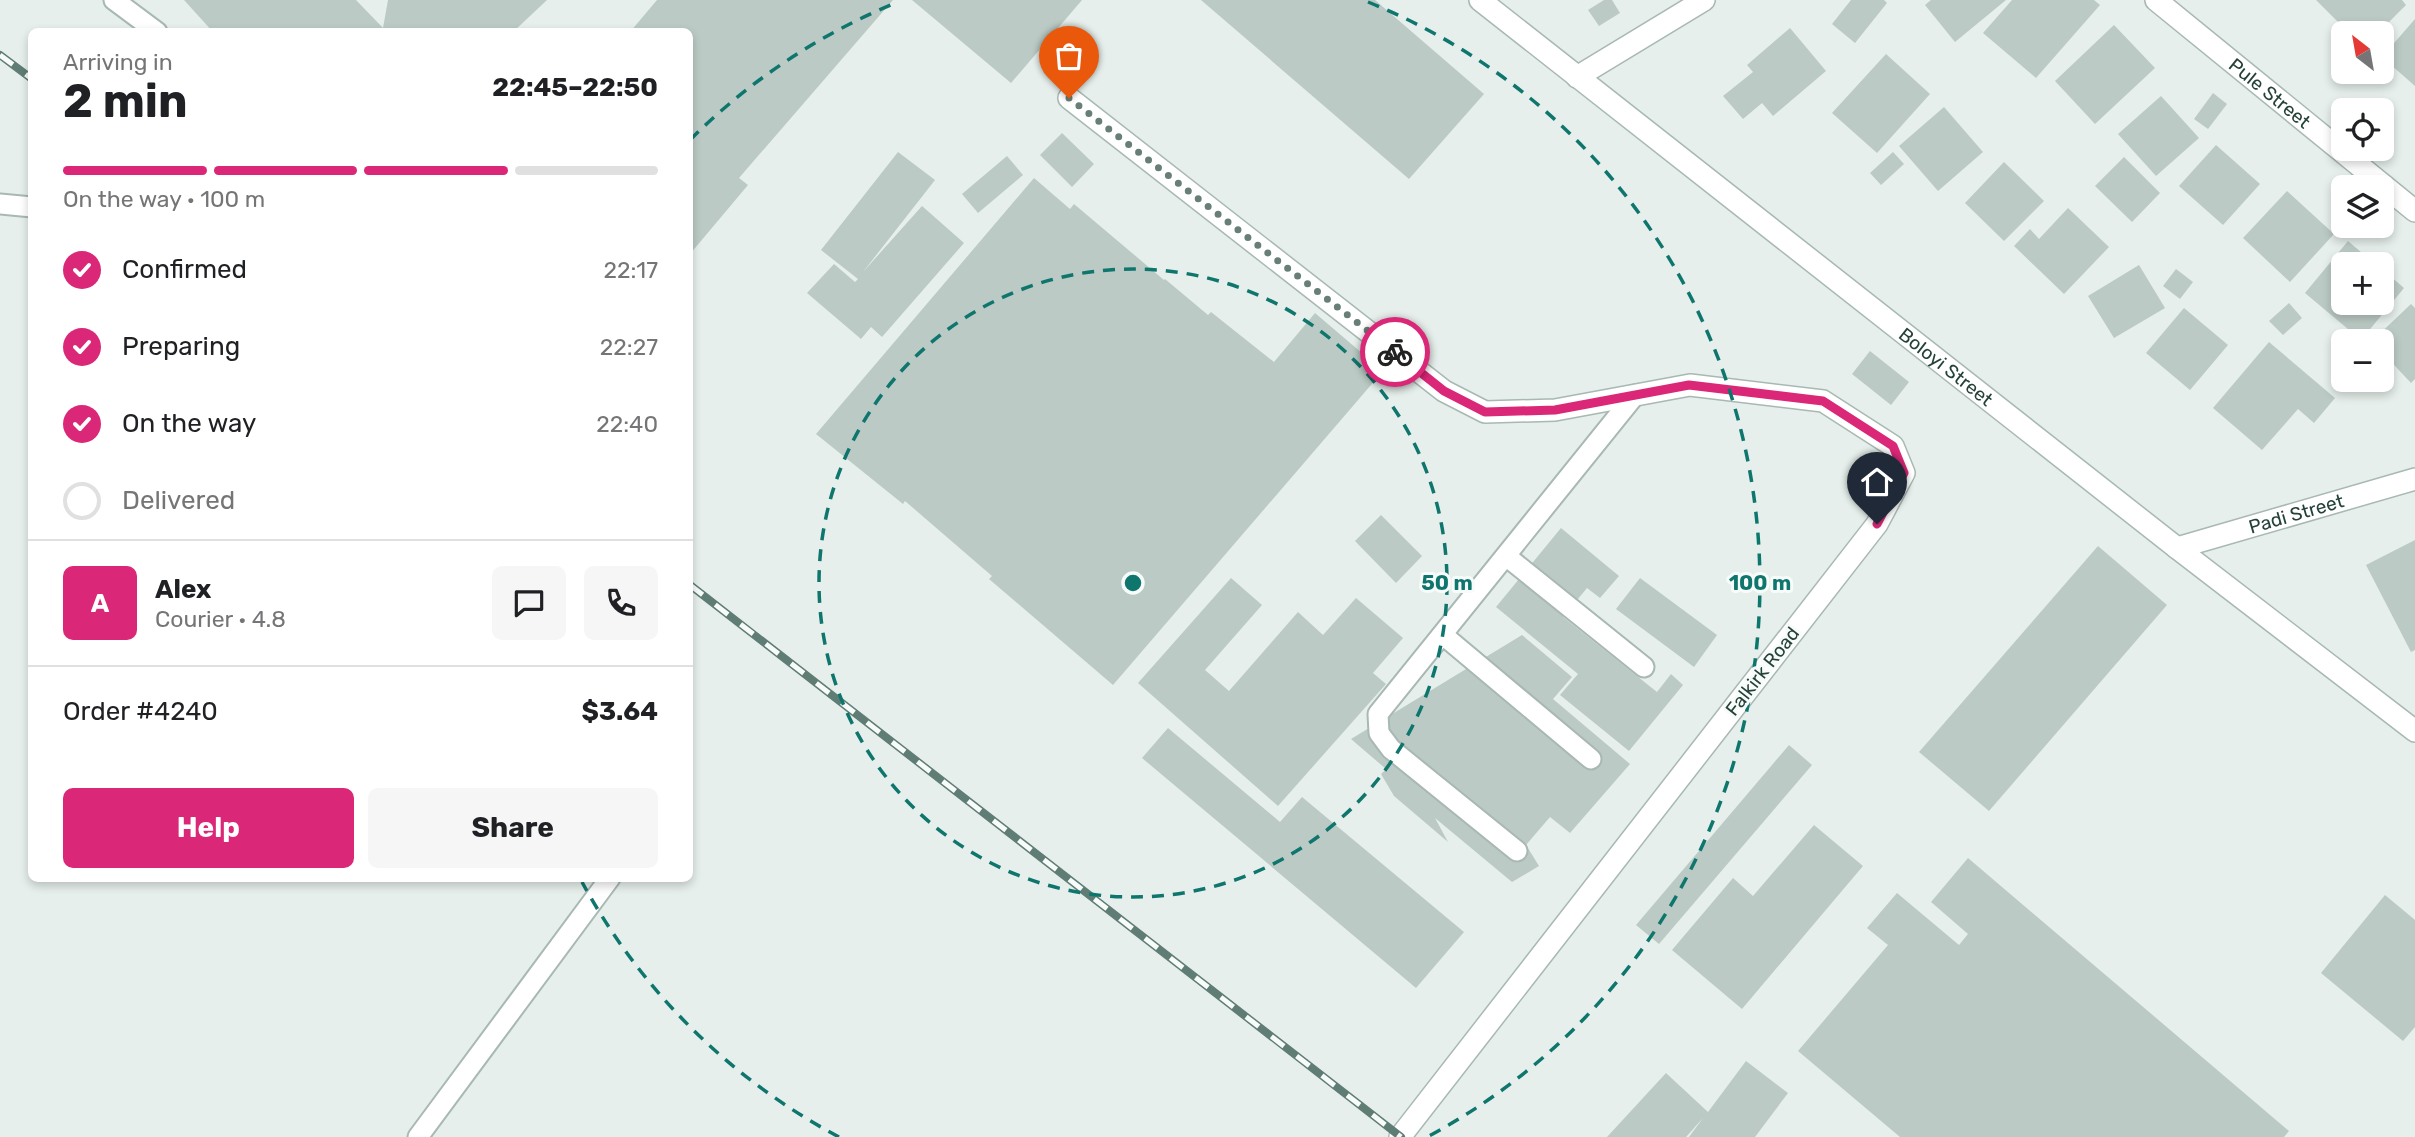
<!DOCTYPE html>
<html lang="en">
<head>
<meta charset="utf-8">
<style>
  body { margin:0; font-family:Rubik,sans-serif; background:#f6f6f6; color:#202124; height:100vh; display:flex; flex-direction:column; font-size:26px; white-space:nowrap }
  * { box-sizing:border-box; margin:0 }
  p { font-size:23px; color:#757577 }
  .icon { flex:none; width:38px; height:38px; fill:none; stroke:currentColor; stroke-width:2; stroke-linecap:round; stroke-linejoin:round }
  .map { position:relative; flex:1; overflow:hidden }
  .sheet { position:absolute; left:28px; top:28px; width:665px; height:854px; display:flex; flex-direction:column; background:#fff; border-radius:10px; box-shadow:0 4px 10px #0003 }
  .sheet>* { flex:none }
  .needle { width:46px; rotate:329deg }
  .fabs { position:absolute; left:2331px; top:21px; display:grid; gap:14px }
  .fabs a { display:grid; place-items:center; width:63px; height:63px; border-radius:10px; background:#fff; box-shadow:0 4px 10px #0003; font-size:35px }
  .pin { position:absolute; display:grid; place-items:center; width:60px; height:60px; color:#fff; margin:-72px -30px; border-radius:50% 50% 50% 0; rotate:-45deg; box-shadow:0 0 7px #0007 }
  .pin .icon { rotate:45deg }
  .courier { position:absolute; display:grid; place-items:center; width:70px; height:70px; margin:-35px; border:5px solid #db2777; border-radius:50%; background:#fff; color:#222; box-shadow:0 2px 9px #0007 }
  .summary em { font-style:normal; font-weight:700 }
  .summary div { display:flex; flex-direction:column-reverse }
  .summary { display:flex; align-items:center; justify-content:space-between; height:119px; padding:0 35px }
  h1 { font-size:46px; font-weight:700; line-height:52px }
  .bar { display:grid; grid-template-columns:repeat(4,1fr); gap:10px 7px; align-content:center; height:84px; padding:0 35px }
  .bar i { height:9px; border-radius:5px; background:#e0e0e0 }
  .bar .on { background:#db2777 }
  .bar p { grid-column:span 4 }
  .line { display:flex; align-items:center; gap:18px; padding:0 35px; border-top:2px solid #e0e0e0 }
  .line div { flex:1 }
  .round { display:grid; place-items:center; flex:none; width:74px; height:74px; border-radius:10px; background:#f6f6f6 }
  ol { padding:0 35px; list-style:none }
  li { display:flex; align-items:center; gap:21px; height:77px }
  li p { margin-inline-start:auto }
  li .icon { padding:7px; border-radius:50%; background:#db2777; color:#fff; stroke-width:4 }
  li:last-child { color:#757577 }
  li i { width:38px; height:38px; border:4px solid #e0e0e0; border-radius:50% }
  .action { display:flex; gap:14px; margin-top:auto; padding:14px 35px }
  .action a { flex:1; height:80px; border-radius:10px; background:#db2777; color:#fff; font-size:28px; font-weight:700; line-height:80px; text-align:center }
  .action a+a { background:#f6f6f6; color:#202124 }
  .map>svg:first-child { display:block }
  .building { fill:#bbcac4 }
  .lines { fill:none; stroke-linecap:round; stroke-linejoin:round }
  .lane-casing { stroke:#a8b8b2; stroke-width:23 }
  .street-casing { stroke:#a8b8b2; stroke-width:24 }
  .lane { stroke:#fff; stroke-width:19 }
  .street { stroke:#fff; stroke-width:21 }
  .rail-casing { stroke:#5f7d75; stroke-width:8 }
  .rail { stroke:#f7fbf9; stroke-width:5; stroke-dasharray:16; stroke-linecap:butt }
  .done { stroke:#687f78; stroke-width:7; stroke-dasharray:0 12.6 }
  .route { stroke:#db2777; stroke-width:9 }
  .ring { fill:none; stroke:#0f766e; stroke-width:3.5; stroke-dasharray:12 9 }
  .labels { text-anchor:middle; stroke-width:6; stroke-linejoin:round; paint-order:stroke }
  .street-label { font-size:19px; fill:#24423a; stroke:#f7fbf9 }
  .centre { fill:#0f766e; stroke:#f7fbf9; stroke-width:3.5 }
  .ring-label { font-size:21px; text-anchor:middle; font-weight:bold; fill:#0f766e; stroke:#f7fbf9; stroke-width:6; stroke-linejoin:round; paint-order:stroke }
</style>
</head>
<body>
<div class="map">
<svg width="2415" height="1137" viewBox="0 0 2415 1137">
  <rect width="100%" height="100%" fill="#e6efeb"/>
  <!-- building -->
  <g class="building">
    <polygon points="184,0 356,0 383,28 388,0 547,0 513,32 213,32"/>
    <polygon points="657,0 893,0 739,178 748,185 690,254 690,32 630,32"/>
    <polygon points="912,0 1082,0 1011,83"/>
    <polygon points="1201,0 1375,0 1484,94 1409,179"/>
    <polygon points="1604,0 1612,0 1620,13 1599,26 1588,10"/>
    <polygon points="1851,0 1884,0 1887,3 1855,43 1832,24"/>
    <polygon points="1931,0 2006,0 1955,42 1925,5"/>
    <polygon points="2012,0 2094,0 2100,5 2036,78 1983,33"/>
    <polygon points="2316,0 2402,0 2406,5 2378,33 2349,33"/>
    <polygon points="2415,19 2415,86 2382,57"/>
    <polygon points="2114,25 2155,68 2095,124 2055,81"/>
    <polygon points="1790,28 1826,71 1773,116 1762,103 1743,119 1723,96 1753,72 1747,65"/>
    <polygon points="1886,54 1930,94 1877,153 1832,113"/>
    <polygon points="2213,93 2227,104 2208,129 2194,119"/>
    <polygon points="2161,96 2199,138 2156,176 2118,134"/>
    <polygon points="1944,107 1983,152 1938,191 1899,146"/>
    <polygon points="1062,133 1094,164 1072,187 1040,155"/>
    <polygon points="2216,145 2260,184 2223,225 2179,186"/>
    <polygon points="898,152 935,180 863,272 922,206 964,243 882,337 871,327 861,339 807,293 834,264 855,282 858,279 821,250"/>
    <polygon points="1893,152 1904,164 1881,185 1870,173"/>
    <polygon points="1007,156 1023,175 978,213 962,194"/>
    <polygon points="2124,157 2160,193 2132,222 2095,186"/>
    <polygon points="2004,162 2044,201 2004,241 1965,203"/>
    <polygon points="1034,178 1070,209 1074,204 1164,280 1165,279 1208,315 1211,312 1274,362 1315,313 1383,371 1113,685 989,579 992,576 905,501 903,504 816,434"/>
    <polygon points="2287,191 2334,234 2290,282 2243,238"/>
    <polygon points="2068,208 2109,247 2064,294 2014,246 2030,229 2039,239"/>
    <polygon points="2348,241 2375,264 2343,264 2343,303 2382,303 2382,269 2404,288 2361,340 2305,293"/>
    <polygon points="2139,265 2165,308 2114,338 2088,296"/>
    <polygon points="2176,269 2193,282 2180,299 2163,286"/>
    <polygon points="2289,303 2302,318 2283,335 2269,321"/>
    <polygon points="2411,304 2415,308 2415,379 2411,383 2382,352 2382,341 2372,341"/>
    <polygon points="2184,308 2228,345 2190,390 2146,353"/>
    <polygon points="2269,342 2335,398 2314,423 2298,409 2262,450 2213,408"/>
    <polygon points="1870,351 1909,382 1891,405 1852,374"/>
    <polygon points="1381,515 1422,556 1396,583 1355,541"/>
    <polygon points="1561,528 1619,576 1600,598 1587,588 1563,617 1657,692 1671,674 1683,685 1629,751 1560,695 1578,674 1496,607"/>
    <polygon points="2415,540 2415,650 2411,652 2366,565"/>
    <polygon points="2098,546 2167,605 1989,811 1919,752"/>
    <polygon points="1231,578 1262,605 1205,670 1229,691 1298,612 1323,635 1356,598 1403,638 1373,673 1386,684 1278,806 1138,683"/>
    <polygon points="1640,578 1717,635 1694,667 1616,609"/>
    <polygon points="1522,635 1572,677 1553,699 1630,764 1570,833 1550,817 1526,845 1539,866 1512,882 1435,818 1448,842 1394,796 1381,774 1386,769 1351,739"/>
    <polygon points="1168,728 1280,822 1302,797 1464,932 1416,988 1142,758"/>
    <polygon points="1789,745 1812,765 1659,944 1636,925"/>
    <polygon points="1814,825 1863,866 1742,1009 1672,950 1733,878 1753,896"/>
    <polygon points="1968,858 2289,1131 2284,1137 1900,1137 1798,1051 1888,945 1867,928 1897,893 1959,945 1968,934 1931,902"/>
    <polygon points="2385,895 2415,920 2415,1027 2403,1041 2321,973"/>
    <polygon points="1746,1061 1788,1093 1755,1137 1689,1137 1703,1118 1686,1137 1607,1137 1666,1073 1708,1112"/>
  </g>
  <g class="lines">
    <!-- lane casing -->
    <g class="lane-casing">
      <g id="lane">
        <polyline points="114,0 157,32"/>
        <polyline points="0,204 32,207"/>
        <polyline points="1506,556 1644,667"/>
        <polyline points="1443,635 1591,759"/>
        <polyline points="1517,851 1391,749 1379,733 1378,714 1635,395"/>
        <polyline points="418,1137 610,878"/>
      </g>
    </g>
    <!-- street casing -->
    <g class="street-casing">
      <g id="street">
        <path id="s1" d="M1480,0L2177,548L2415,731"/>
        <path id="s2" d="M2156,0L2415,211"/>
        <polyline points="1577,77 1704,0"/>
        <polyline points="1069,98 1444,391 1485,412 1555,410 1690,385 1823,401 1893,446 1904,473 1877,524 1400,1137"/>
        <path id="s3" d="M2177,548L2415,479"/>
      </g>
    </g>
    <!-- lane -->
    <use href="#lane" class="lane"/>
    <!-- street -->
    <use href="#street" class="street"/>
    <!-- rail casing -->
    <g class="rail-casing">
      <g id="rail">
        <polyline points="0,55 32,79"/>
        <polyline points="690,585 1401,1137"/>
      </g>
    </g>
    <!-- rail -->
    <use href="#rail" class="rail"/>
  </g>
  <g class="lines">
    <!-- done -->
    <polyline class="done" points="1069,98 1395,352"/>
    <!-- route -->
    <polyline class="route" points="1395,352 1444,391 1485,412 1555,410 1689,385 1823,401 1893,446 1904,473 1877,524"/>
  </g>
  <!-- distance rings -->
  <g class="ring">
    <circle cx="1133" cy="583" r="314"/>
    <path d="M839 1137A627 627 0 0 1 582 882M690 140A627 627 0 0 1 898 2M1368 2A627 627 0 0 1 1427 1137"/>
  </g>
  <g class="labels">
    <!-- street labels -->
    <g class="street-label">
      <text dy="7" stroke="none"><textPath href="#s2" startOffset="147">Pule Street</textPath></text>
      <text dy="7" stroke="none"><textPath href="#s1" startOffset="593">Boloyi Street</textPath></text>
      <text dy="7" stroke="none"><textPath href="#s3" startOffset="124">Padi Street</textPath></text>
      <text transform="translate(1762 671) rotate(-52)" y="7">Falkirk Road</text>
    </g>
  </g>
  <circle cx="1133" cy="583" r="10" class="centre"/>
  <g class="ring-label">
    <text x="1447" y="590">50 m</text>
    <text x="1760" y="590">100 m</text>
  </g>
</svg>
<div class="fabs">
<a><svg class="needle" viewBox="-14 -14 28 28"><path d="M0-13l5 13h-10z" fill="#e53935"/><path d="M0 13l5-13h-10z" fill="#757577"/></svg></a>
<a><svg class="icon" aria-label="locate" viewBox="0 0 24 24"><circle cx="12" cy="12" r="6"/><path d="M12 2v4M12 18v4M2 12h4M18 12h4"/></svg></a>
<a><svg class="icon" aria-label="layers" viewBox="0 0 24 24"><path d="M12 4l9 5-9 5-9-5zM3 14l9 5 9-5"/></svg></a>
<a>+</a>
<a>−</a>
</div>
<div class="pin" style="left:1069px;top:98px;background:#ea580c"><svg class="icon" aria-label="bag" viewBox="0 0 24 24"><path d="M5 8h14l-1 12H6zM9 8a3 3 0 0 1 6 0"/></svg></div>
<div class="pin" style="left:1877px;top:524px;background:#1f2937"><svg class="icon" aria-label="home" viewBox="0 0 24 24"><path d="M3 11l9-7 9 7M6 9v11h12V9"/></svg></div>
<div class="courier" style="left:1395px;top:352px"><svg class="icon" aria-label="bike" viewBox="0 0 24 24"><circle cx="6" cy="16" r="4"/><circle cx="18" cy="16" r="4"/><path d="M6 16l4-8h5l3 8M10 8l3 8H6M13 5h3"/></svg></div>
<section class="sheet">
<div class="summary"><div><h1>2 min</h1><p>Arriving in</p></div><em>22:45–22:50</em></div>
<div class="bar"><i class="on"></i><i class="on"></i><i class="on"></i><i></i><p>On the way · 100 m</p></div>
<ol>
<li><svg class="icon" aria-label="check" viewBox="0 0 24 24"><path d="M5 12l5 5 9-10"/></svg>Confirmed<p>22:17</p></li>
<li><svg class="icon" aria-label="check" viewBox="0 0 24 24"><path d="M5 12l5 5 9-10"/></svg>Preparing<p>22:27</p></li>
<li><svg class="icon" aria-label="check" viewBox="0 0 24 24"><path d="M5 12l5 5 9-10"/></svg>On the way<p>22:40</p></li>
<li><i></i>Delivered</li>
</ol>
<div class="line" style="height:126px"><b class="round" style="background:#db2777;color:#fff">A</b><div><b>Alex</b><p>Courier · 4.8</p></div><a class="round"><svg class="icon" aria-label="chat" viewBox="0 0 24 24"><path d="M4 5h16v11H9l-5 4z"/></svg></a><a class="round"><svg class="icon" aria-label="phone" viewBox="0 0 24 24"><path d="M5 4h4l2 5-3 2q2 4 5 5l2-3 5 2v4C11 20 4 13 5 4z"/></svg></a></div>
<div class="line" style="height:91px"><div>Order #4240</div><b>$3.64</b></div>
<div class="action"><a>Help</a><a>Share</a></div>
</section>
</div>
</body>
</html>
